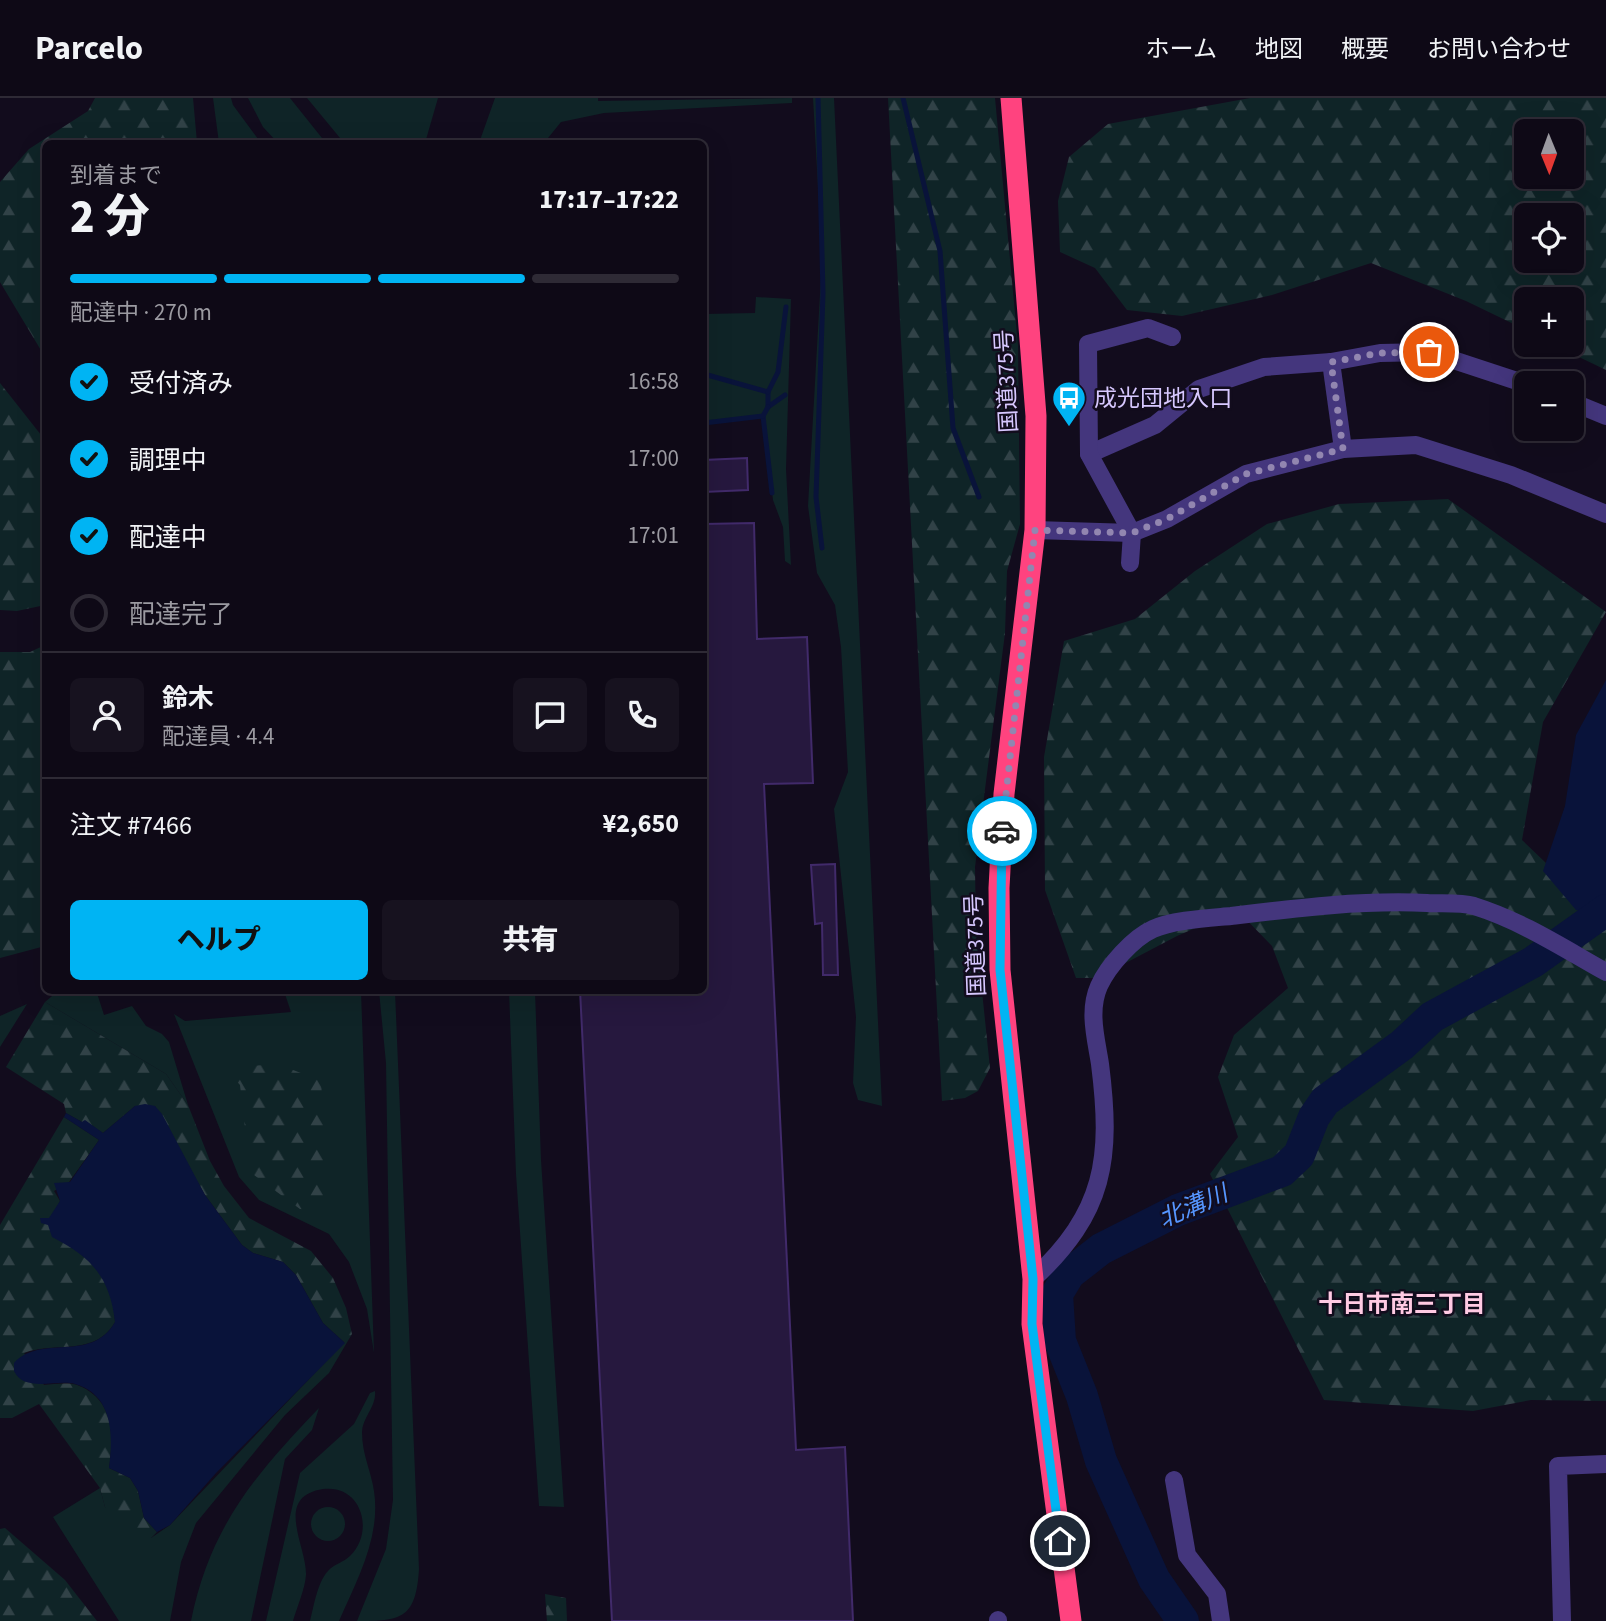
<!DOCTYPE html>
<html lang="ja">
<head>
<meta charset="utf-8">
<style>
  body { margin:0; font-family:"Source Sans 3","Noto Sans JP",sans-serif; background:#17121f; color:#f1f3f6; height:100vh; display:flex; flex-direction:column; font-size:26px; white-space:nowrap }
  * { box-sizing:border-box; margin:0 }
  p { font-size:23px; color:#9b9aa1 }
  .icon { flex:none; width:38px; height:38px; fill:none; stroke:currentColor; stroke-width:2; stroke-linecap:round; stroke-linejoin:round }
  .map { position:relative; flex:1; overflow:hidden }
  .details { position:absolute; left:42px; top:42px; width:665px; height:854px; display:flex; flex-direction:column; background:#0e0916; border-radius:10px; box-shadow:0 7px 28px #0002,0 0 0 2px #2e2a35 }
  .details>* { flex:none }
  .needle { width:46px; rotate:179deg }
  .buttons { position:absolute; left:1514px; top:21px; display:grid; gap:14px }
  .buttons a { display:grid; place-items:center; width:70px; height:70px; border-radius:10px; background:#0e0916; box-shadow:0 7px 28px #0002,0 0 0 2px #2e2a35; font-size:35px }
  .pin { position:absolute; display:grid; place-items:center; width:60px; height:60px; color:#fff; margin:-30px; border:4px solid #fff; border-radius:50%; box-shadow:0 2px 7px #0007 }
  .courier { position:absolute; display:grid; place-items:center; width:70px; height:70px; margin:-35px; border:5px solid #00b4f3; border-radius:50%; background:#fff; color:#222; box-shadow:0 2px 9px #0007 }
  .overview em { font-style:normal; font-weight:800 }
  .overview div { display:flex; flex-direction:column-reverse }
  .overview { display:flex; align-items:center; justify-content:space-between; height:119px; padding:0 28px }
  h1 { font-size:46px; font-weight:800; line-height:52px }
  .bar { display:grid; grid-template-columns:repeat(4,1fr); gap:10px 7px; align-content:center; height:84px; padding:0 28px }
  .bar i { height:9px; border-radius:5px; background:#2e2a35 }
  .bar .active { background:#00b4f3 }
  .bar p { grid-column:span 4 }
  .line { display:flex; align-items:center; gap:18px; padding:0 28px; border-top:2px solid #2e2a35 }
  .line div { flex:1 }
  .round { display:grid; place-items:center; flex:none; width:74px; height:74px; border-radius:10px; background:#17121f }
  ol { padding:0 28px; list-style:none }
  li { display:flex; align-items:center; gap:21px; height:77px }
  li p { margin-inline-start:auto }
  li .icon { padding:7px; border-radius:50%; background:#00b4f3; color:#111; stroke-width:4 }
  li:last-child { color:#9b9aa1 }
  li i { width:38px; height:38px; border:4px solid #2e2a35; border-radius:50% }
  .button { display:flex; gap:14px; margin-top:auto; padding:14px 28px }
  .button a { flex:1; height:80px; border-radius:10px; background:#00b4f3; color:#111; font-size:28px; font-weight:800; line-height:80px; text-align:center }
  .button a+a { background:#17121f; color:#f1f3f6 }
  header { display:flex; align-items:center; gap:42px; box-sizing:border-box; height:98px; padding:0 35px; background:#0e0916; border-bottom:2px solid #2e2a35 }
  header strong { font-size:33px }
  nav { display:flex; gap:38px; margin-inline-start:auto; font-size:24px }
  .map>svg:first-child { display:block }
  .green { fill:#0f2427 }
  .forest { fill:url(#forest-firs); fill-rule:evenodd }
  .water { fill:#09133a }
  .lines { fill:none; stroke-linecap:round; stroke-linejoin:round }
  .stream { stroke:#09133a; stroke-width:5 }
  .river { stroke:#09133a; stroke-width:32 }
  .building { fill:#26183e; stroke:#412a6a; stroke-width:2 }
  .minor { stroke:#44367d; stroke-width:18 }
  .highway { stroke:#ff437f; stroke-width:21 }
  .done { stroke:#9286b0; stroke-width:7; stroke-dasharray:0 12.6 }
  .route { stroke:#00b4f3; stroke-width:9 }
  .labels { text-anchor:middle; stroke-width:5; stroke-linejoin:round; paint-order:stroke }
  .street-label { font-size:23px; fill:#d7c8ff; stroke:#120c1d }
  .poi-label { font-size:23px; fill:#d7c8ff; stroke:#120c1d; text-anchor:start }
  .water-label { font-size:24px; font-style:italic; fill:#5696ff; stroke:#120c1d }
  .neighbourhood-label { font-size:24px; font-weight:bold; fill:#ffcae3; stroke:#120c1d }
</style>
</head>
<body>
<header>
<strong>Parcelo</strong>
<nav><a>ホーム</a><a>地図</a><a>概要</a><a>お問い合わせ</a></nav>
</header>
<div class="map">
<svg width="1606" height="1523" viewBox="0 0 1606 1523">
  <defs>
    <pattern id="forest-firs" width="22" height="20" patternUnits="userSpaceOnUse" patternTransform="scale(1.75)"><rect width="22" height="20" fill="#0f2427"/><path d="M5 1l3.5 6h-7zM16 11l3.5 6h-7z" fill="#314247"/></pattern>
  </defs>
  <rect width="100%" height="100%" fill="#120c1d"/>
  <!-- green -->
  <g class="green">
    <polygon points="213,0 231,0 233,7 261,45 219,45"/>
    <polygon points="248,0 290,0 326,45 278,45 263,29"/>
    <polygon points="307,0 438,0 425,45 345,46"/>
    <polygon points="495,0 598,0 598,3 792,0 792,5 604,15 561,24 544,45 479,45"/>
    <polygon points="813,0 834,0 882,1008 858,1002 853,985 856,919 834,711 848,674 841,549 835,507 817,475 808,408 822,161"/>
    <polygon points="756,199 791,201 786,371 791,467 785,463 783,429 773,402 763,318 704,325 704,216 755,215"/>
    <polygon points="96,892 104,917 132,908 146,928 162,936 169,944 188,1007 166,976 45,904 58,893"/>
    <polygon points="284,893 361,893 374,1255 367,1211 349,1164 329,1136 259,1102 239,1079 174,916 185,923 291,914"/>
    <path d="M379,893H395L419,1471C416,1521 401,1523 357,1523L386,1451L393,1402L386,965Z"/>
    <polygon points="509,893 535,893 541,1062 564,1409 539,1408 516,1076"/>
    <polygon points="27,906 0,949 0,918"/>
    <polygon points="352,1236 329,1275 285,1317 196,1425 181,1464 170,1523 119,1523 53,1419 100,1390 105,1409 151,1440 170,1427"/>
    <path d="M375,1293C377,1308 362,1320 362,1334C362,1357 371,1372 374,1393C381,1439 357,1482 339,1523H310C314,1508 317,1485 328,1473C334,1466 344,1464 350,1458C375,1434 362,1386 323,1391C273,1399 307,1448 306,1477C305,1491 297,1509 293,1523H266L300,1375L354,1326L370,1295Z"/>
    <path d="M319,1310L312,1332L285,1361L251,1523H191C210,1429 254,1378 319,1310Z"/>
    <circle cx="328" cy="1426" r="17"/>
  </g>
  <!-- forest -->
  <g class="forest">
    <polygon points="95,0 193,0 197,45 46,46 45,259 0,184 0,84 29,51 88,13"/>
    <polygon points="888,0 995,0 1018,248 1020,426 1007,473 1005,535 975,769 976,836 990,970 978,993 965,1000 942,1003"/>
    <path d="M1250,0H1606V272L1554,247H1572V201H1526V232L1466,203L1371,165L1272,197L1182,218L1127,212L1095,170L1060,154L1058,103L1069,59L1108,26ZM1526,33H1572V79H1526ZM1526,117H1572V163H1526Z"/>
    <polygon points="0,285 45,342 45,507 17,513 0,512"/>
    <polygon points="1448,401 1606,514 1543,624 1522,742 1592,809 1606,818 1606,1303 1531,1302 1473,1313 1324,1302 1210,1076 1238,1039 1218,979 1234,937 1288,890 1272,848 1237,812 1177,838 1097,880 1076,880 1045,792 1044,659 1064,543 1135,521 1195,473 1267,426 1339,406"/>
    <polygon points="45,547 45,848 0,860 0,554 30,554"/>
    <polygon points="45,904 166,976 188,1007 210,1063 224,1088 249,1120 311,1153 333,1180 346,1210 352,1236 345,1245 323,1225 296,1177 283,1164 253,1155 242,1147 205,1097 155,1008 135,1008 103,1035 85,1023 82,1024 66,1015 64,1006 6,969"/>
    <polygon points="278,966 321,983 328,1086 318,1112 300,1111 250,1074 240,987 225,970"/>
    <path d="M64,1019L99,1042L69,1084L54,1093L60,1103L48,1126C67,1149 103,1166 112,1196C114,1205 114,1215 115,1224C95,1259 55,1243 24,1255L44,1287C54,1286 68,1284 77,1287C114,1301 114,1337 109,1370L130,1380L138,1393L144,1420L157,1434L151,1440L142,1441L115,1422L105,1409L100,1390L39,1306L12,1320H0V1127Z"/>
    <polygon points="5,1430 65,1482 97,1523 0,1523 0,1431"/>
    <polygon points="545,1496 566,1500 567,1523 547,1523"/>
  </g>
  <!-- water -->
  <g class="water">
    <polygon points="1606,582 1606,818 1576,812 1543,773 1565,708 1576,637"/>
    <path d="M145,1006L155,1008L162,1016L205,1097L242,1147L253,1155L283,1164L296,1177L323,1225L345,1245L216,1375L170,1427L157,1434L144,1420L138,1393L130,1380L109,1370C113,1339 114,1297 75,1286C57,1281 24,1295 14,1273V1265C42,1235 91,1266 115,1224C110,1180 92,1159 52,1139L48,1127L41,1125L40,1120H49L60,1103L54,1085L70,1084L99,1042L64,1019L66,1015L82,1024L85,1022L103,1035L135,1008Z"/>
  </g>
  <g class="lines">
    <!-- stream -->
    <g class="stream">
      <polyline points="818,0 823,195 816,399 822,450"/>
      <polyline points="903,0 940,153 953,330 979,399"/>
      <polyline points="704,276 768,294 768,309 785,297"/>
      <polyline points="768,294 778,274 786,209"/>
      <polyline points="763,318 772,395"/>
      <polyline points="704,325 763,318 768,309"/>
    </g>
    <!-- river -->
    <polyline class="river" points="1183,1523 1154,1481 1101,1363 1082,1298 1060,1243 1057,1196 1069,1176 1101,1151 1178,1112 1282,1073 1299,1057 1314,1019 1325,1003 1402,947 1432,919 1533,864 1606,812"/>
  </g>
  <!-- building -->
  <g class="building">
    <polygon points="747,360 748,392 704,394 704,362"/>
    <polygon points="754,425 757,541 807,539 813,685 764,686 796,1352 845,1349 853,1523 612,1523 580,892 704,892 704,426"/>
    <polygon points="835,766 838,877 823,877 822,825 815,826 811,767"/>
  </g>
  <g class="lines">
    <!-- minor -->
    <g class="minor">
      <polyline points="1331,264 1343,351"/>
      <polyline points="1572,304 1606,318"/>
      <polyline points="1089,356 1155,327 1199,291 1264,269 1331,264 1380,255 1429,254 1526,286"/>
      <polyline points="1035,432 1132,435 1167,421 1246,376 1343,351 1416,347 1511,377 1606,416"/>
      <polyline points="1130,465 1132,435 1089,356 1088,246 1148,230 1172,239"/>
      <path d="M1033,1181C1105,1114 1112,1061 1100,966C1096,940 1088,913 1099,888C1108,868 1133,840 1153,831C1172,822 1210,820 1231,818C1297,810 1361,802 1427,805C1441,806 1460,804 1474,808C1522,823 1563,850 1606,874"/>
      <polyline points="1174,1382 1187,1457 1217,1496 1221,1523"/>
      <polyline points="998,1523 998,1522"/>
      <polyline points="1562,1523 1558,1368 1606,1366"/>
    </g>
    <!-- highway -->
    <polyline class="highway" points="1011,0 1036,318 1035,432 1004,696 999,790 1000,872 1033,1181 1032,1226 1071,1523"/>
  </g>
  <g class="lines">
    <!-- done -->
    <polyline class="done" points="1002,733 1035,432 1132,435 1167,421 1246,376 1343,351 1331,264 1380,255 1429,254"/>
    <!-- route -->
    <polyline class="route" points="1002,733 1000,872 1033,1181 1032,1226 1060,1443"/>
  </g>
  <!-- icons -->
  <defs>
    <g id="bus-pin" transform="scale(1.75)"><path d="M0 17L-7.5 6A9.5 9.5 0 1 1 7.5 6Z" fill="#00b4f3" stroke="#120c1d"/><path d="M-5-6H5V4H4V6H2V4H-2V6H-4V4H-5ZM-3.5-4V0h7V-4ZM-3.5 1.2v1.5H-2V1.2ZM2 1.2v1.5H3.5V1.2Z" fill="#fff"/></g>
  </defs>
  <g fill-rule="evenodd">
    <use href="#bus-pin" x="1069" y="300"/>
  </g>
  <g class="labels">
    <!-- street labels -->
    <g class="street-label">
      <text transform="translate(1006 283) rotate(-93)" y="8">国道375号</text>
      <text transform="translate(975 847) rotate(-92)" y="8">国道375号</text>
    </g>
    <!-- poi labels -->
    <g class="poi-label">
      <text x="1094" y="308">成光団地入口</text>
    </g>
    <!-- water labels -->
    <g class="water-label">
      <text transform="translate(1193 1108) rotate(-23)" y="8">北溝川</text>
    </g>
    <!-- neighbourhood labels -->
    <g class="neighbourhood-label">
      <text x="1402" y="1214">十日市南三丁目</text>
    </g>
  </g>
</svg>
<div class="buttons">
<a><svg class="needle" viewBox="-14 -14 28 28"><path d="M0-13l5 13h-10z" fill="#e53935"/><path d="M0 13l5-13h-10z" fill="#9b9aa1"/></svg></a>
<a><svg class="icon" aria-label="locate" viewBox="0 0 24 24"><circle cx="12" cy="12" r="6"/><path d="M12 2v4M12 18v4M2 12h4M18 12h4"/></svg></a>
<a>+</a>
<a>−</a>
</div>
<div class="pin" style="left:1429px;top:254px;background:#ea580c"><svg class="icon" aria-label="bag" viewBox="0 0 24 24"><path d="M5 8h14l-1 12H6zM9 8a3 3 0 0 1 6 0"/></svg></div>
<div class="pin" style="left:1060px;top:1443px;background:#1f2937"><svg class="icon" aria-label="home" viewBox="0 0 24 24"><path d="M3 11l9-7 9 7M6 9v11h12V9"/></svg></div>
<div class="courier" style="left:1002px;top:733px"><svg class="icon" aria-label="car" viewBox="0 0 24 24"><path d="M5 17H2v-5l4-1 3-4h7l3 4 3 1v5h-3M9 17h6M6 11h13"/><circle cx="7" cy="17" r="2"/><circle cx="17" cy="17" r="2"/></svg></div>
<section class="details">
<div class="overview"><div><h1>2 分</h1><p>到着まで</p></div><em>17:17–17:22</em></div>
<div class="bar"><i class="active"></i><i class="active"></i><i class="active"></i><i></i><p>配達中 · 270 m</p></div>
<ol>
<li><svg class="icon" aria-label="check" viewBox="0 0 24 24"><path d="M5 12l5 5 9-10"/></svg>受付済み<p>16:58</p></li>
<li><svg class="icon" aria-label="check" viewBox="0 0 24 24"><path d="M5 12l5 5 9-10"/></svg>調理中<p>17:00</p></li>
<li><svg class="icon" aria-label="check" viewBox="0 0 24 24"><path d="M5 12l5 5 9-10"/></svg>配達中<p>17:01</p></li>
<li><i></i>配達完了</li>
</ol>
<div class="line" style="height:126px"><a class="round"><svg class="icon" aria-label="person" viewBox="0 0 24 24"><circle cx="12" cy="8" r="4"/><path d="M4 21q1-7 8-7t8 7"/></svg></a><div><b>鈴木</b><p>配達員 · 4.4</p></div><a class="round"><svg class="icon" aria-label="chat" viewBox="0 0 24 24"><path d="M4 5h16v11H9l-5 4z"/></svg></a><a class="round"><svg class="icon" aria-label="phone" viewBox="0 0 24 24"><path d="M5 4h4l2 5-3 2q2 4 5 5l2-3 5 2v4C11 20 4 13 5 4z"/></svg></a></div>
<div class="line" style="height:91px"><div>注文 #7466</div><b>¥2,650</b></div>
<div class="button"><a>ヘルプ</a><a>共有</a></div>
</section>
</div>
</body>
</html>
